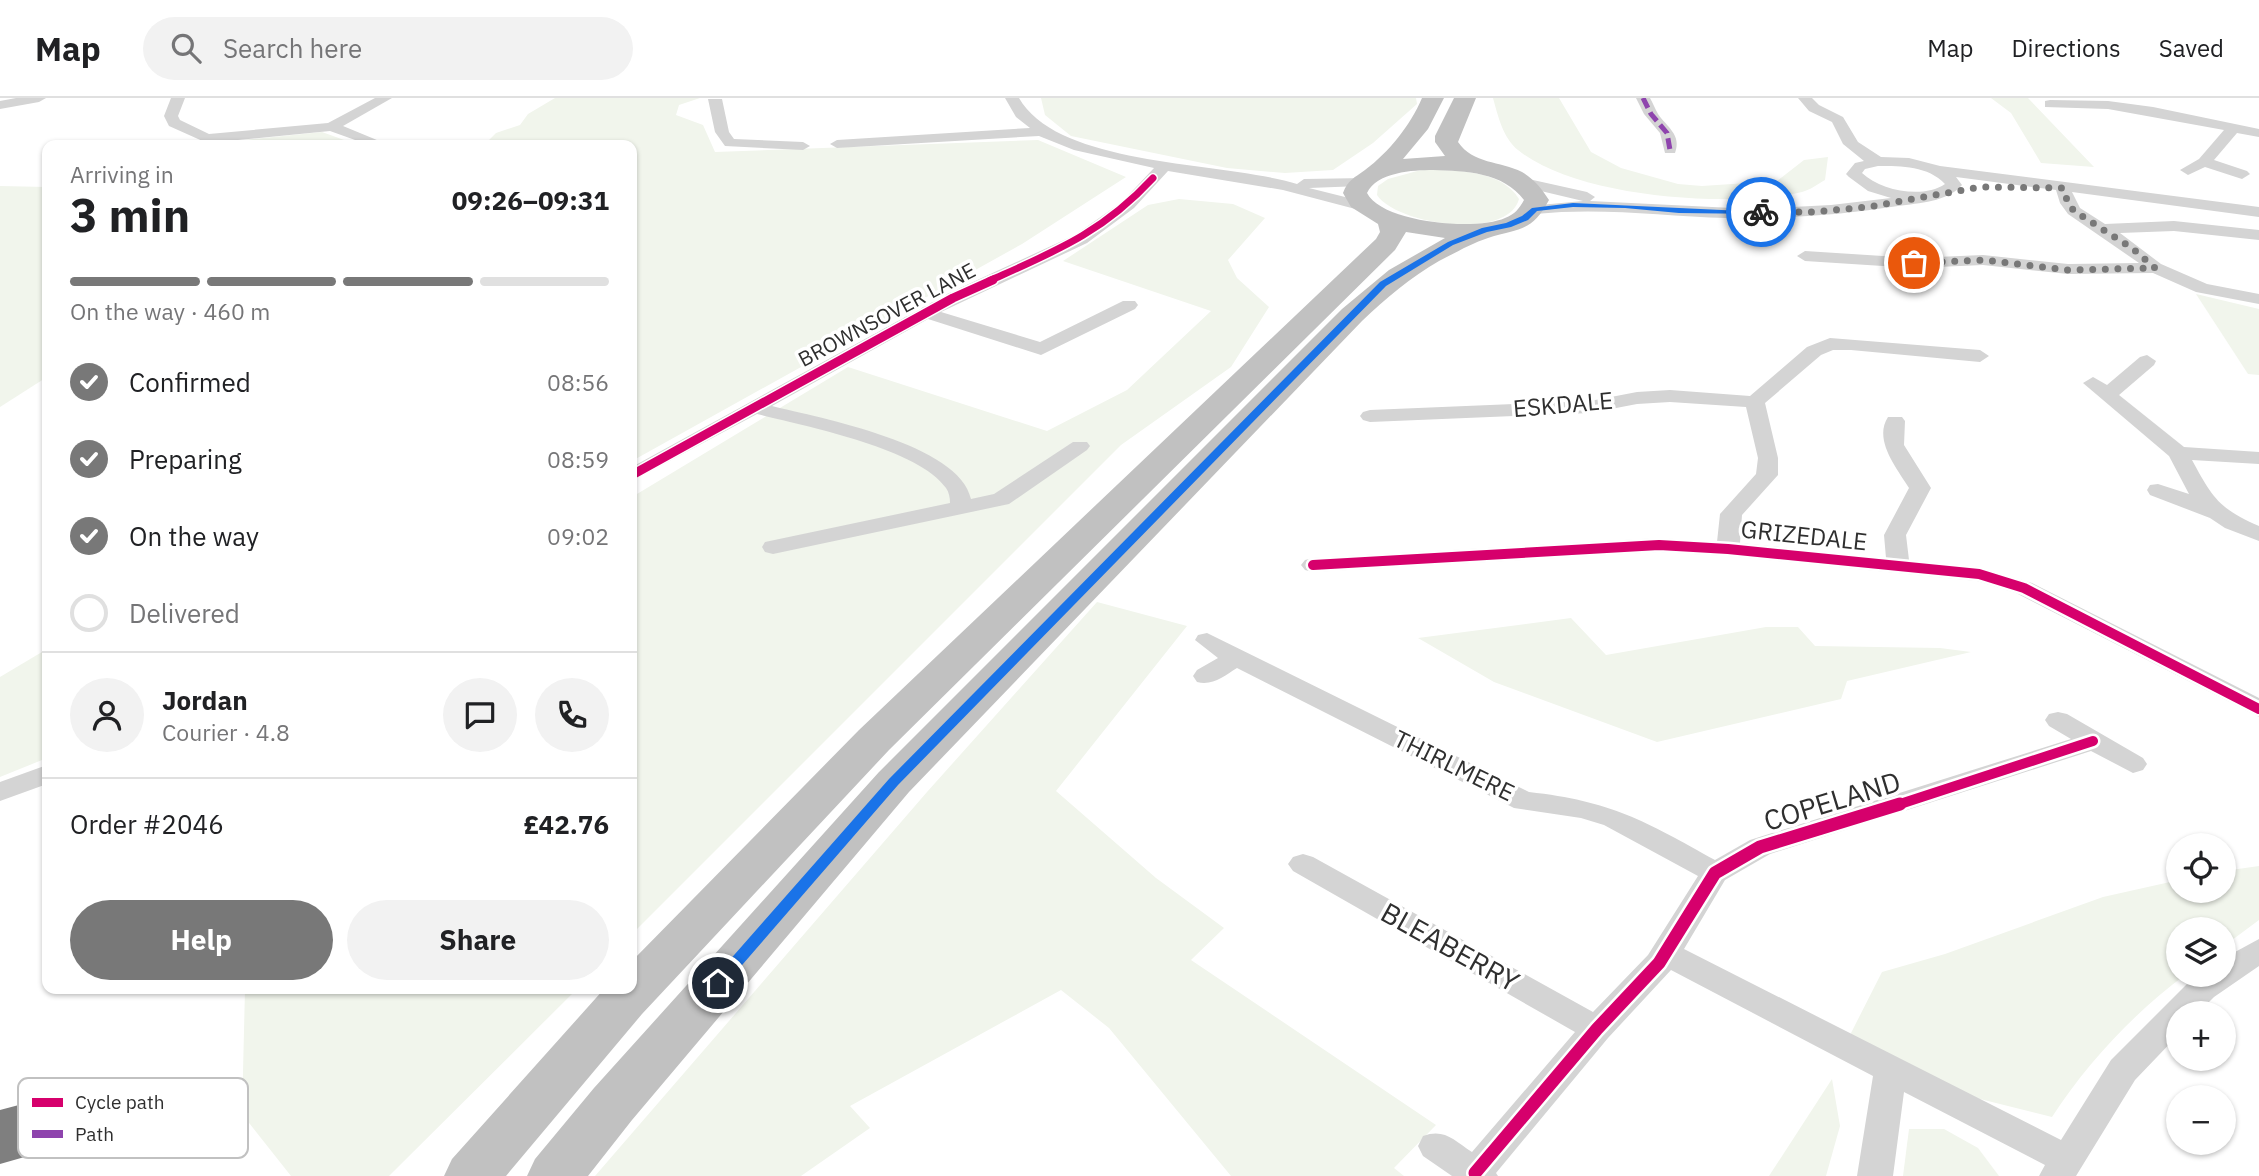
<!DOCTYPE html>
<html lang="en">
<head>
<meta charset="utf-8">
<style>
  body { margin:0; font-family:"IBM Plex Sans",sans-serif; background:#f2f2f2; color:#202124; height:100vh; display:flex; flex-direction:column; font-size:26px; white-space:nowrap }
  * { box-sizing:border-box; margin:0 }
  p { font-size:23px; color:#757577 }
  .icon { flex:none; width:38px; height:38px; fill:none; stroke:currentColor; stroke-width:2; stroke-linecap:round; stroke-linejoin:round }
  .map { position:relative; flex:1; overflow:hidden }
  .drawer { position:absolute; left:42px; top:42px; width:595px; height:854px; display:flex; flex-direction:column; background:#fff; border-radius:14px; box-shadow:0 2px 5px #0004 }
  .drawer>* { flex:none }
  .buttons { position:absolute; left:2166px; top:735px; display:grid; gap:14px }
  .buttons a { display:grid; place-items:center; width:70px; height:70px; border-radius:50%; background:#fff; box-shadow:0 2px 5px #0004; font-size:35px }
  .pin { position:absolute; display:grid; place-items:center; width:60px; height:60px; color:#fff; margin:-30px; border:4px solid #fff; border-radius:50%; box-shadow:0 2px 7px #0007 }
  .courier { position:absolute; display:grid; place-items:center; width:70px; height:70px; margin:-35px; border:5px solid #1a73e8; border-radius:50%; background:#fff; color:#222; box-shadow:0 2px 9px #0007 }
  .headline em { font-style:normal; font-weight:700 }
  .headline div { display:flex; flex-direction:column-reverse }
  .headline { display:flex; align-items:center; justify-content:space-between; height:119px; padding:0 28px }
  h1 { font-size:46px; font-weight:700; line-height:52px }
  .bar { display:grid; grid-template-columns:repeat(4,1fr); gap:10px 7px; align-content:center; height:84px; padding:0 28px }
  .bar i { height:9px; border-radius:5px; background:#e0e0e0 }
  .bar .current { background:#787878 }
  .bar p { grid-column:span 4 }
  .line { display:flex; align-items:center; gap:18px; padding:0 28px; border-top:2px solid #e0e0e0 }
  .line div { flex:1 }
  .round { display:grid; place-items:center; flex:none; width:74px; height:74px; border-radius:37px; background:#f2f2f2 }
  ol { padding:0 28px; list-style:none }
  li { display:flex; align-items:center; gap:21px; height:77px }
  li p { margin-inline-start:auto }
  li .icon { padding:7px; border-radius:50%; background:#787878; color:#fff; stroke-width:4 }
  li:last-child { color:#757577 }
  li i { width:38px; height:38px; border:4px solid #e0e0e0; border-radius:50% }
  .action { display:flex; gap:14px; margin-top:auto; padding:14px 28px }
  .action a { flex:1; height:80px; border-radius:42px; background:#787878; color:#fff; font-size:28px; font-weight:700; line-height:80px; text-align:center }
  .action a+a { background:#f2f2f2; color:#202124 }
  header { display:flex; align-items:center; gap:42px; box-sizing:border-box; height:98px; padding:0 35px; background:#fff; border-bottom:2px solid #e0e0e0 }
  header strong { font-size:33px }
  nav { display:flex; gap:38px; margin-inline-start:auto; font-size:24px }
  .search { width:490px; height:63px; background:#f2f2f2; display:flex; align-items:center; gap:18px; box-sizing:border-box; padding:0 24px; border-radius:38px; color:#757577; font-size:26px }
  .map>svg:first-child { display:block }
  .green { fill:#f1f5ec }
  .building { fill:#7f7f7f }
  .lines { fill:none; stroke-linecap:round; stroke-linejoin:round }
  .street { fill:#d4d4d4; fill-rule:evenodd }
  .highway { fill:#c1c1c1; fill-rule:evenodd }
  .quiet { stroke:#8e44ad; stroke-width:5; stroke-dasharray:11 5; stroke-linecap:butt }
  .cycleway-far3-casing { stroke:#fff; stroke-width:10 }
  .cycleway-far2-casing { stroke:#fff; stroke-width:12 }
  .cycleway-far1-casing { stroke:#fff; stroke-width:15 }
  .cycleway-casing { stroke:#fff; stroke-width:18 }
  .cycleway-far3 { stroke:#d6006c; stroke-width:7 }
  .cycleway-far2 { stroke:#d6006c; stroke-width:9 }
  .cycleway-far1 { stroke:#d6006c; stroke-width:10 }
  .cycleway { stroke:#d6006c; stroke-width:13 }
  .route { fill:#1a73e8 }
  .done { stroke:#787878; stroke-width:7; stroke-dasharray:0 12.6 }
  .labels { text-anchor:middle; stroke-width:7; stroke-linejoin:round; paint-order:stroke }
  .far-street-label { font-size:21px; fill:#2f2f2f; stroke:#fff }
  .street-label { font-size:24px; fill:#2f2f2f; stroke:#fff }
  .near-street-label { font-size:28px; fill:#2f2f2f; stroke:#fff }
  .key { fill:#fff; stroke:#c1c1c1; stroke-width:2 }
  .key-label { font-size:19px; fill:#2f2f2f }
</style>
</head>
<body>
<header>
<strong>Map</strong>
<div class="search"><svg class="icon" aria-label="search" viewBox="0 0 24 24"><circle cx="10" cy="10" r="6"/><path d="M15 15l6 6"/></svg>Search here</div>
<nav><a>Map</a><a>Directions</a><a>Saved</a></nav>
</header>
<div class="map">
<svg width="2259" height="1078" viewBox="0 0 2259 1078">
  <rect width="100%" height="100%" fill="#fff"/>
  <!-- green -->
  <g class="green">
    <polygon points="555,0 700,0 679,7 676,17 703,27 715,54 1038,42 1126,79 1022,146 632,363 632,47 484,47 496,35 520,27 528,16"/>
    <polygon points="1041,0 1416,0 1417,6 1373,45 1333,72 1285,75 1227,70 1071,38 1045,17"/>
    <path d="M1493,0H1559L1591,54L1621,70L1678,86L1702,88L1777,83L1804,62L1828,59L1825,82C1818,86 1810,92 1802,94C1729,110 1577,100 1518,52C1503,40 1498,18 1493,0Z"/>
    <polygon points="1991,0 2028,0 2094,69 2041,65 2011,15"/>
    <polygon points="322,34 358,47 204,47 216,45"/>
    <path d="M1421,72C1453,72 1501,71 1519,101C1508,143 1397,127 1377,97L1378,88L1388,81Z"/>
    <polygon points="0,88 47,89 47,279 0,309"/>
    <polygon points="1179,101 1233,106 1265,120 1228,162 1237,180 1269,209 1231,269 1121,347 632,836 632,399 848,269 1047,333 1127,292 1211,213 1063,163 1148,107"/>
    <polygon points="2196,196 2259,211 2259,277 2248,276"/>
    <polygon points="1097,504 1187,528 1056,693 1156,780 1224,830 1191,862 1436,1027 1394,1070 1404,1078 1231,1078 1109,930 1061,892 850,1008 870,1030 801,1078 595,1078 927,694"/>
    <polygon points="1571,520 1606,557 1766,529 1798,529 1815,548 1940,550 1971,554 1847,583 1841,601 1657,644 1494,584 1418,540"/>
    <polygon points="47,551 47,660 0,679 0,579"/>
    <path d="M2259,768V822L2224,848V831H2179V877H2185C2134,915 2087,965 2052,1019L1968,998L1850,937L1882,874L1945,856L2103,799L2179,782V793H2224V773Z"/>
    <polygon points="245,891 577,891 389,1078 291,1078 242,1016"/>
    <polygon points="1832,981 1840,1028 1826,1078 1769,1078"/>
    <polygon points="1909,1031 1944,1031 1978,1050 1999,1078 1903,1078"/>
  </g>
  <!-- building -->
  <polygon class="building" points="64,995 56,1050 0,1066 0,1012"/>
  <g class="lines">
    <!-- street -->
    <g class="street">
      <polygon points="16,0 46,0 39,4 0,11 0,3"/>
      <polygon points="171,0 185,0 178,18 180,22 209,36 328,25 375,0 392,0 343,28 389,47 369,47 330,33 207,45 169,28 164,18"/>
      <path d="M1005,0H1019C1059,70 1224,63 1297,86L1304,81L1366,80L1369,83L1366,86L1361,88L1309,90L1369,105L1371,108L1363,113L1283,92L1168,73L1134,110L1087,145L941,214L1040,244L1123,203H1135L1138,207L1135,211L1041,257L928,221L772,308C820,320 960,346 971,401L994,396L1073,344H1087L1090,348L1087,352L1009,406L773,456L765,454L762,449L765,444L950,405C950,400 949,394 946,390C918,350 804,328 757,316L632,383V369L947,196L1075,137L1122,104L1154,70L1074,52L1039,38L837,50L830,46L837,42L1030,30L1016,19Z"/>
      <path d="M1636,0H1650C1653,5 1655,11 1658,16C1667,29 1682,37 1675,55H1665L1660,35L1644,16Z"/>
      <path d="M1798,0H1812L1819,7L1843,19L1858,44L1881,59L1909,60L1940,68L2259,109V119L2072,94L2080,110L2105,126L2174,123L2259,132V142L2174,133L2120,135L2161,166L2207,186L2259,196V206L2196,194L2153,175L2068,176L1983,167L1914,170L1805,163L1797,158L1805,153L1914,160L1983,157L2068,166L2139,165L2068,116L2060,105L2056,92L1956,79L1962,87C1947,104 1919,105 1898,108C1841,117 1784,121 1727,120C1663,118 1600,109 1535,116L1529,114L1527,111L1529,108L1583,103L1515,87L1512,84L1520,79L1587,94L1595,99L1590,103L1753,111L1831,107L1891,100L1868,93L1849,79L1846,76L1855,65L1864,63L1843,46L1832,24L1809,13ZM1878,68C1902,68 1928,68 1945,86C1923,101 1881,93 1862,75L1865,71Z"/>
      <polygon points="708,1 722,1 729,34 734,41 803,44 810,48 803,52 725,48 715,34"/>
      <polygon points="2050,2 2108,3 2153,9 2259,31 2259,39 2237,35 2214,62 2247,73 2250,76 2242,81 2205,69 2188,77 2180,72 2199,61 2224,32 2108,11 2045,9 2045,3"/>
      <path d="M1830,240L1980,252L1989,258L1980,264L1851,252H1833L1821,257L1765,305L1778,360V377L1742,417L1740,445L1886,460L1884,437L1909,390C1897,370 1873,342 1888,319H1902L1905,323L1904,347L1931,390L1906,437L1909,462L1979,469L2032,485L2259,600V619L2016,495L1977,483L1728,458L1659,454L1313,474L1305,472L1301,467L1305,462L1313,460L1659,440L1717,444L1720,416L1756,376L1758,360L1746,309L1670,304L1637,306L1590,315L1370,324L1363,322L1360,318L1363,314L1370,312L1590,303L1637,294L1670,292L1750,298L1807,249Z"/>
      <path d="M2147,257L2156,263L2154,267L2119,297L2184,349L2259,354V366L2192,362C2212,399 2219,411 2259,428V443L2225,430L2210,420L2150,397L2147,392L2150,387L2158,386L2189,396L2169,358L2083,285L2093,279L2107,287L2140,259Z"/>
      <path d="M1207,535L1529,694C1611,703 1645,723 1715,762L1750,742L2071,641L2049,628L2045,622L2049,616L2058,614L2067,616L2143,660L2147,666L2143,672L2133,675L2091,653L1770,756L1725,782L1684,851L2061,1042L2111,962L2192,881L2199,877H2224V860L2259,841V868L2214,899L2198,915H2179V936L2135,982L2076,1078H2039L2045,1067L1904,994L1893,1078H1857L1873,978L1671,872L1608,940L1496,1075L1498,1078H1452L1423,1058L1418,1048L1423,1038C1444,1030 1454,1042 1472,1054L1575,934L1293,773L1288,766L1293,759L1303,756L1313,759L1593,914L1648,857L1698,778L1604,727L1581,720L1514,710L1237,570C1224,578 1213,588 1197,584L1193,578L1197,572L1218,560L1195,542L1198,537Z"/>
      <polygon points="47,667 47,686 0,703 0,684"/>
    </g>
    <!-- highway -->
    <path class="highway" d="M1422,0H1444L1428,31L1403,61L1445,58L1435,44V38L1454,0H1476L1458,44C1473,66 1500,63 1522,74C1534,81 1542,91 1549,102C1532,134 1520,130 1488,140C1472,145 1455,155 1439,163C1411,179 1386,200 1362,223L909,694L632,1022L588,1078H527L535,1061L594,990L879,674L1342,211L1389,172L1445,140L1406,134L1395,152L889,652L642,916L506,1078H444L452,1061L604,891H632V863L859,632L1376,141L1380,134L1378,126L1351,109L1343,95C1348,82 1354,80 1365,72C1389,54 1410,28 1422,0ZM1433,72C1466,73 1503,74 1524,102C1519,111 1515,116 1505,120C1477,133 1382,125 1367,95C1377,74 1413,72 1433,72Z"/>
    <!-- quiet -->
    <polyline class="quiet" points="1643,0 1651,16 1667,35 1670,52"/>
    <!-- cycleway-far3 casing -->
    <g class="cycleway-far3-casing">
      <path id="cycleway-far3" d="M989,183C1056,153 1102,135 1153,80"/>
    </g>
    <!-- cycleway-far2 casing -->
    <g class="cycleway-far2-casing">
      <polyline id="cycleway-far2" points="632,377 953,200 993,182"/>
    </g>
    <!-- cycleway-far1 casing -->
    <g class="cycleway-far1-casing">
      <g id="cycleway-far1">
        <polyline points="1313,467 1659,447 1728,451 1979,476 2024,490 2259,611"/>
        <polyline points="1894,708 2093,643"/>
      </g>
    </g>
    <!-- cycleway casing -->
    <g class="cycleway-casing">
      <polyline id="cycleway" points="1475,1075 1597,931 1659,865 1715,775 1760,749 1900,706"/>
    </g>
    <!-- cycleway-far3 -->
    <use href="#cycleway-far3" class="cycleway-far3"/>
    <!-- cycleway-far2 -->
    <use href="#cycleway-far2" class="cycleway-far2"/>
    <!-- cycleway-far1 -->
    <use href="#cycleway-far1" class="cycleway-far1"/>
    <!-- cycleway -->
    <use href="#cycleway" class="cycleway"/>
  </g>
  <!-- route -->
  <polygon class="route" points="1573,105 1764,114 1761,116 1679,115 1625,110 1573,109 1537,113 1528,122 1511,129 1487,134 1453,147 1386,188 898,687 723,889 713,889 711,885 713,881 889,681 1380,184 1448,144 1482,130 1506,125 1522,118 1532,110"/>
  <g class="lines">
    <!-- done -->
    <polyline class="done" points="1761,114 1813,114 1868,109 1980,89 2063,90 2068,105 2074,113 2132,150 2155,170 2068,172 1983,162 1914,165"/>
  </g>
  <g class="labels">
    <!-- far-street labels -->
    <g class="far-street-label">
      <text transform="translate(887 217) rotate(-28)" y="7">BROWNSOVER LANE</text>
    </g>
    <!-- street labels -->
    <g class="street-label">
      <text transform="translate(1563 307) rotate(-5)" y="8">ESKDALE</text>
      <text transform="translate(1804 438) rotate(6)" y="8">GRIZEDALE</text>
      <text transform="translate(1454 668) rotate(26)" y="8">THIRLMERE</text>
    </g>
    <!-- near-street labels -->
    <g class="near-street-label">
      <text transform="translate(1832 703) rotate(-17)" y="10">COPELAND</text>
      <text transform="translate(1450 849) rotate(29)" y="10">BLEABERRY</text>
    </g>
  </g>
  <!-- legend -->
  <rect x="18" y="980" width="230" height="80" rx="10" class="key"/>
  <rect x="32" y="1000" width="31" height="9" fill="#d6006c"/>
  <rect x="32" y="1032" width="31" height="8" fill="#8e44ad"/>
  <g class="key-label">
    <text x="75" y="1011">Cycle path</text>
    <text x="75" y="1043">Path</text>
  </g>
</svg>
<div class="buttons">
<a><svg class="icon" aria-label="locate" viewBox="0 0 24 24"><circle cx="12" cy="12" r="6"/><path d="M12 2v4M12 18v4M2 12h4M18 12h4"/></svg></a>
<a><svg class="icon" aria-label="layers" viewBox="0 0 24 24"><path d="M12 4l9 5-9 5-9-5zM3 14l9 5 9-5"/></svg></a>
<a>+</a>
<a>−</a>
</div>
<div class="pin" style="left:1914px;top:165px;background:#ea580c"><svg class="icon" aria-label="bag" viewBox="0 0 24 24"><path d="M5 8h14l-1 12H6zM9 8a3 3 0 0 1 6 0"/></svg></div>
<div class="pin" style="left:718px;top:885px;background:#1f2937"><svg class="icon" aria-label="home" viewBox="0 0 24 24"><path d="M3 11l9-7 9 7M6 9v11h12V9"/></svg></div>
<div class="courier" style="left:1761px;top:114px"><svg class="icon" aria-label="bike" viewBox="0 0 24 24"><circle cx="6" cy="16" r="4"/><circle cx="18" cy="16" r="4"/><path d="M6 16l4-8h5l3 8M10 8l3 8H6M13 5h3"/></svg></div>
<section class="drawer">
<div class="headline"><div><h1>3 min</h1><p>Arriving in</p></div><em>09:26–09:31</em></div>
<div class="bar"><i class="current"></i><i class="current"></i><i class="current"></i><i></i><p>On the way · 460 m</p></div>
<ol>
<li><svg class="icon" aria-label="check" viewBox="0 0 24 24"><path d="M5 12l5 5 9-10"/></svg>Confirmed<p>08:56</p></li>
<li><svg class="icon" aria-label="check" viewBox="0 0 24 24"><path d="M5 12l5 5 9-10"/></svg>Preparing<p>08:59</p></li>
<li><svg class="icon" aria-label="check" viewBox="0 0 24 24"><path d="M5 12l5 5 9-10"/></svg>On the way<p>09:02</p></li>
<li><i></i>Delivered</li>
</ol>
<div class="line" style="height:126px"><a class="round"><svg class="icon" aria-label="person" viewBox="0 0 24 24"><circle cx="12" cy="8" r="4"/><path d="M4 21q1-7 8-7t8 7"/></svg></a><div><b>Jordan</b><p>Courier · 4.8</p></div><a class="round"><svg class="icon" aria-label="chat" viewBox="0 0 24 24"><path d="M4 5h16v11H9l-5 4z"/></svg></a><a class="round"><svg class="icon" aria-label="phone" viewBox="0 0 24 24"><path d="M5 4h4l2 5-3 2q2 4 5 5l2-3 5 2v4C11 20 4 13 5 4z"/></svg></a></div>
<div class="line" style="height:91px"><div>Order #2046</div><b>£42.76</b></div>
<div class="action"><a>Help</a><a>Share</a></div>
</section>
</div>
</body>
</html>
